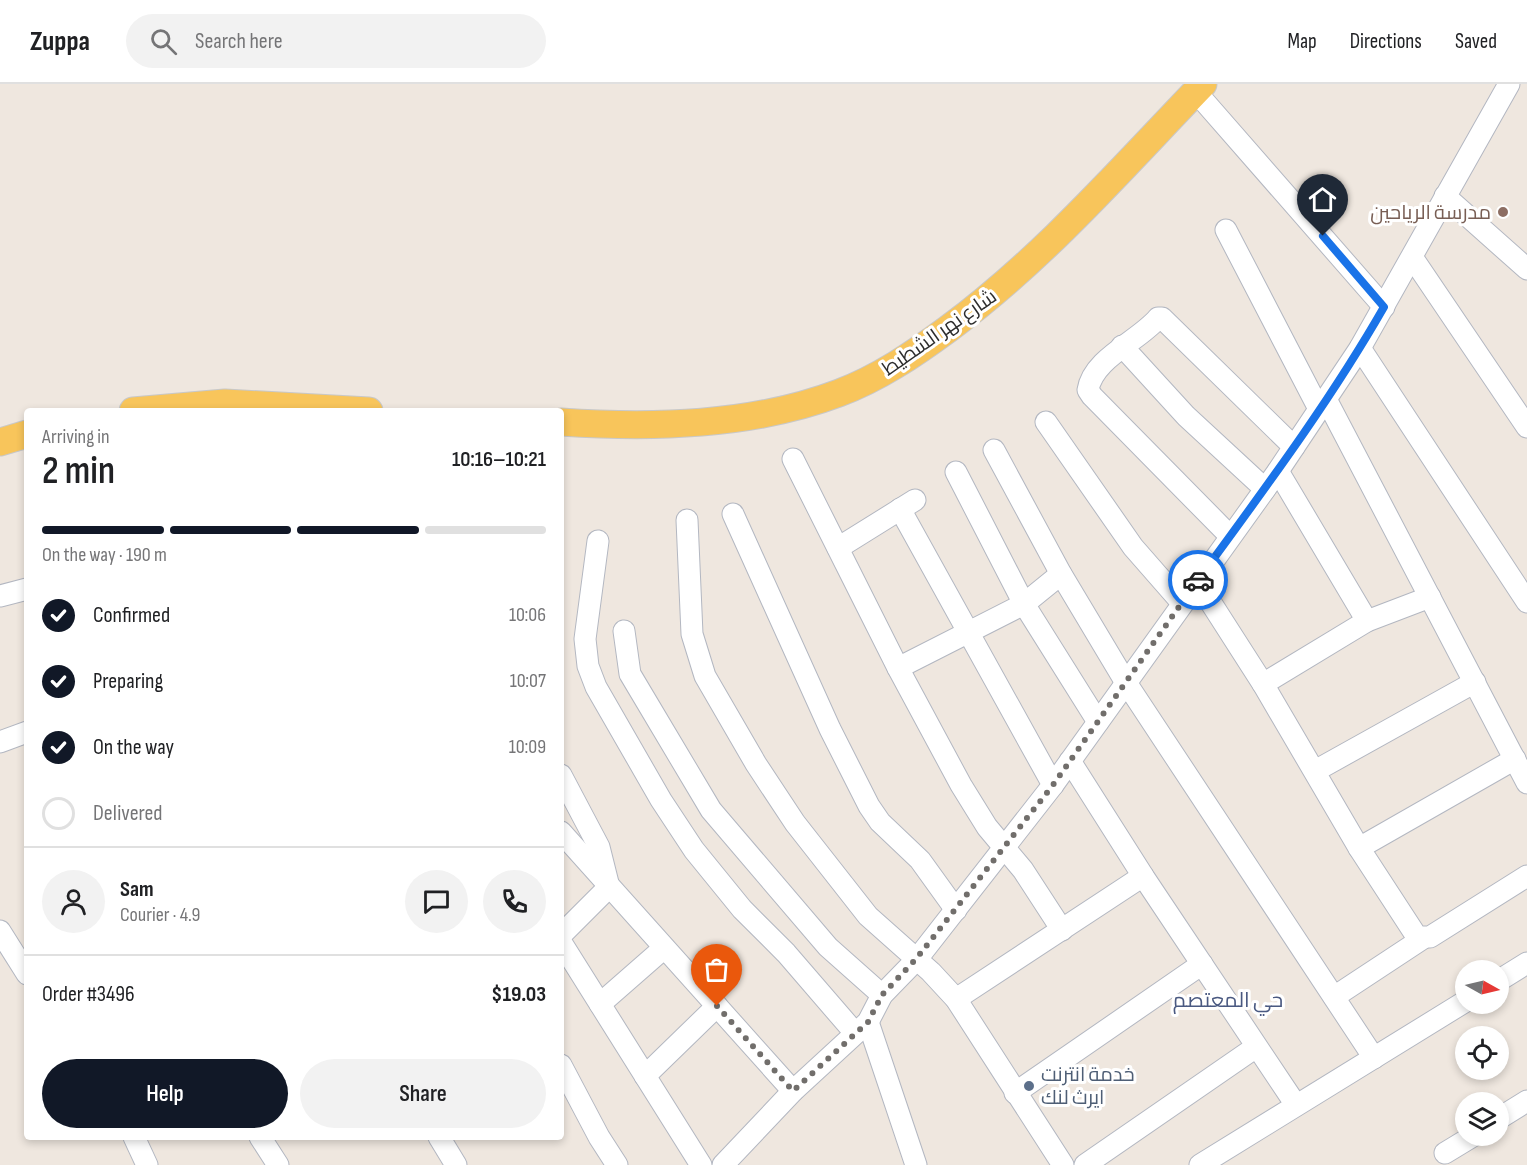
<!DOCTYPE html>
<html lang="en">
<head>
<meta charset="utf-8">
<style>
  body { margin:0; font-family:"Sofia Sans Condensed",Cairo,sans-serif; background:#f2f2f2; color:#202124; height:100vh; display:flex; flex-direction:column; font-size:22px; white-space:nowrap }
  * { box-sizing:border-box; margin:0 }
  p { font-size:20px; color:#757577 }
  .icon { flex:none; width:33px; height:33px; fill:none; stroke:currentColor; stroke-width:2; stroke-linecap:round; stroke-linejoin:round }
  .map { position:relative; flex:1; overflow:hidden }
  .details { position:absolute; left:24px; top:324px; width:540px; height:732px; display:flex; flex-direction:column; background:#fff; border-radius:6px; box-shadow:0 3px 9px #0003 }
  .details>* { flex:none }
  .needle { width:39px; rotate:98deg }
  .tools { position:absolute; left:1455px; top:876px; display:grid; gap:12px }
  .tools a { display:grid; place-items:center; width:54px; height:54px; border-radius:50%; background:#fff; box-shadow:0 3px 9px #0003; font-size:30px }
  .pin { position:absolute; display:grid; place-items:center; width:51px; height:51px; color:#fff; margin:-62px -26px; border-radius:50% 50% 50% 0; rotate:-45deg; box-shadow:0 0 6px #0007 }
  .pin .icon { rotate:45deg }
  .courier { position:absolute; display:grid; place-items:center; width:60px; height:60px; margin:-30px; border:4px solid #1a73e8; border-radius:50%; background:#fff; color:#222; box-shadow:0 2px 8px #0007 }
  .head em { font-style:normal; font-weight:600 }
  .head div { display:flex; flex-direction:column-reverse }
  .head { display:flex; align-items:center; justify-content:space-between; height:102px; padding:0 18px }
  h1 { font-size:39px; font-weight:600; line-height:45px }
  .bar { display:grid; grid-template-columns:repeat(4,1fr); gap:9px 6px; align-content:center; height:72px; padding:0 18px }
  .bar i { height:8px; border-radius:4px; background:#e0e0e0 }
  .bar .active { background:#111827 }
  .bar p { grid-column:span 4 }
  .line { display:flex; align-items:center; gap:15px; padding:0 18px; border-top:2px solid #e0e0e0 }
  .line div { flex:1 }
  .round { display:grid; place-items:center; flex:none; width:63px; height:63px; border-radius:32px; background:#f2f2f2 }
  ol { padding:0 18px; list-style:none }
  li { display:flex; align-items:center; gap:18px; height:66px }
  li p { margin-inline-start:auto }
  li .icon { padding:6px; border-radius:50%; background:#111827; color:#fff; stroke-width:4 }
  li:last-child { color:#757577 }
  li i { width:33px; height:33px; border:3px solid #e0e0e0; border-radius:50% }
  .primary-button { display:flex; gap:12px; margin-top:auto; padding:12px 18px }
  .primary-button a { flex:1; height:69px; border-radius:36px; background:#111827; color:#fff; font-size:24px; font-weight:600; line-height:69px; text-align:center }
  .primary-button a+a { background:#f2f2f2; color:#202124 }
  header { display:flex; align-items:center; gap:36px; box-sizing:border-box; height:84px; padding:0 30px; background:#fff; border-bottom:2px solid #e0e0e0 }
  header strong { font-size:28px }
  nav { display:flex; gap:33px; margin-inline-start:auto; font-size:21px }
  .search { width:420px; height:54px; background:#f2f2f2; display:flex; align-items:center; gap:15px; box-sizing:border-box; padding:0 21px; border-radius:33px; color:#757577; font-size:22px }
  .map>svg:first-child { display:block }
  .lines { fill:none; stroke-linecap:round; stroke-linejoin:round }
  .minor-casing { stroke:#b3b7c1; stroke-width:23 }
  .major-casing { stroke:#c8c8c8; stroke-width:29 }
  .minor { stroke:#fff; stroke-width:21 }
  .major { stroke:#f8c55b; stroke-width:27 }
  .done { stroke:#716e6b; stroke-width:6; stroke-dasharray:0 10.8 }
  .route { stroke:#1a73e8; stroke-width:8 }
  .education-dot { fill:#8d6e63; stroke:#fff; stroke-width:2 }
  .service-dot { fill:#5c6f8a; stroke:#fff; stroke-width:2 }
  .labels { text-anchor:middle; stroke-width:6; stroke-linejoin:round; paint-order:stroke }
  .education-label { font-size:20px; fill:#785e54; stroke:#fff; text-anchor:end }
  .street-label { font-size:20px; fill:#2d2d2d; stroke:#fff }
  .service-label { font-size:20px; fill:#4e5e75; stroke:#fff; text-anchor:start }
  .neighbourhood-label { font-size:21px; fill:#4a5981; stroke:#fff }
</style>
</head>
<body>
<header>
<strong>Zuppa</strong>
<div class="search"><svg class="icon" aria-label="search" viewBox="0 0 24 24"><circle cx="10" cy="10" r="6"/><path d="M15 15l6 6"/></svg>Search here</div>
<nav><a>Map</a><a>Directions</a><a>Saved</a></nav>
</header>
<div class="map">
<svg width="1527" height="1081" viewBox="0 0 1527 1081">
  <rect width="100%" height="100%" fill="#efe7df"/>
  <g class="lines">
    <!-- minor casing -->
    <g class="minor-casing">
      <g id="minor">
        <polyline points="1196,8 1384,223"/>
        <polyline points="1445,112 1527,185"/>
        <polyline points="1226,146 1319,325"/>
        <polyline points="1412,173 1527,343"/>
        <polyline points="1122,262 1186,332 1265,405"/>
        <polyline points="1360,264 1527,518"/>
        <polyline points="1326,315 1527,699"/>
        <polyline points="1046,338 1133,463 1182,519"/>
        <polyline points="994,366 1061,490 1125,597 1374,974"/>
        <polyline points="793,375 898,584 961,701 987,743 1023,786 1062,846"/>
        <polyline points="1278,387 1367,537"/>
        <polyline points="956,388 1024,520 1098,638"/>
        <polyline points="900,425 1053,701"/>
        <polyline points="733,430 830,645 869,722 880,738 920,776 956,826"/>
        <polyline points="687,436 692,550 705,592 756,680 795,739 868,832 931,888 956,915 1063,1081"/>
        <path d="M1230,452L1092,312L1088,306C1093,274 1139,257 1158,234H1162L1294,363"/>
        <polyline points="598,457 585,555 588,582 596,603 661,716 694,766 742,825 786,869 855,949"/>
        <polyline points="838,464 915,416"/>
        <polyline points="1197,497 1263,600 1359,764 1417,853 1430,853 1527,792"/>
        <polyline points="0,512 27,505"/>
        <polyline points="624,547 630,590 711,726 828,863 882,911"/>
        <polyline points="898,584 1024,520 1061,490"/>
        <polyline points="1263,600 1367,537 1430,513"/>
        <polyline points="0,658 27,648"/>
        <polyline points="1070,677 1143,792 1296,1021"/>
        <polyline points="1315,687 1475,598"/>
        <polyline points="561,691 599,763 609,803 561,851"/>
        <polyline points="561,748 793,1007"/>
        <polyline points="1359,764 1515,675"/>
        <polyline points="0,847 27,890"/>
        <polyline points="561,858 701,1081"/>
        <polyline points="1498,897 1527,879"/>
        <polyline points="1334,913 1422,855"/>
        <polyline points="956,915 1143,792"/>
        <polyline points="600,920 664,864"/>
        <polyline points="868,938 916,1081"/>
        <polyline points="561,981 599,1053 617,1081"/>
        <polyline points="645,992 717,922"/>
        <polyline points="1015,1009 1202,880"/>
        <polyline points="1498,1035 1527,1017"/>
        <polyline points="134,1053 147,1081"/>
        <polyline points="260,1053 278,1081"/>
        <polyline points="439,1053 456,1081"/>
        <polyline points="1445,1069 1473,1052"/>
        <polyline points="723,1081 793,1007 868,938 882,911 917,875 1053,701 1278,387 1360,264 1509,0"/>
        <polyline points="1085,1081 1256,963"/>
        <polyline points="1200,1081 1466,917"/>
      </g>
    </g>
    <!-- major casing -->
    <g class="major-casing">
      <g id="major">
        <polyline points="133,327 225,319 369,327"/>
        <path d="M561,338C652,344 752,342 839,309C879,294 914,270 948,245C1044,174 1121,85 1203,0"/>
        <polyline points="0,358 27,350"/>
      </g>
    </g>
    <!-- minor -->
    <use href="#minor" class="minor"/>
    <!-- major -->
    <use href="#major" class="major"/>
  </g>
  <g class="lines">
    <!-- done -->
    <polyline class="done" points="717,922 793,1007 868,938 882,911 916,875 1053,701 1198,496"/>
    <!-- route -->
    <path class="route" d="M1198,496C1263,407 1329,319 1384,223L1323,152"/>
  </g>
  <!-- markers -->
  <circle class="education-dot" cx="1503" cy="128" r="6"/>
  <circle class="service-dot" cx="1029" cy="1002" r="6"/>
  <g class="labels">
    <!-- education labels -->
    <g class="education-label">
      <text x="1491" y="135">مدرسة الرياحين</text>
    </g>
    <!-- street labels -->
    <g class="street-label">
      <text transform="translate(939 248) rotate(-35)" y="7">شارع نهر الشطيط</text>
    </g>
    <!-- service labels -->
    <g class="service-label">
      <text x="1041" y="997">خدمة انترنت<tspan x="1041" dy="23">ايرث لنك</tspan></text>
    </g>
    <!-- neighbourhood labels -->
    <g class="neighbourhood-label">
      <text x="1228" y="923">حي المعتصم</text>
    </g>
  </g>
</svg>
<div class="tools">
<a><svg class="needle" viewBox="-14 -14 28 28"><path d="M0-13l5 13h-10z" fill="#e53935"/><path d="M0 13l5-13h-10z" fill="#757577"/></svg></a>
<a><svg class="icon" aria-label="locate" viewBox="0 0 24 24"><circle cx="12" cy="12" r="6"/><path d="M12 2v4M12 18v4M2 12h4M18 12h4"/></svg></a>
<a><svg class="icon" aria-label="layers" viewBox="0 0 24 24"><path d="M12 4l9 5-9 5-9-5zM3 14l9 5 9-5"/></svg></a>
</div>
<div class="pin" style="left:717px;top:922px;background:#ea580c"><svg class="icon" aria-label="bag" viewBox="0 0 24 24"><path d="M5 8h14l-1 12H6zM9 8a3 3 0 0 1 6 0"/></svg></div>
<div class="pin" style="left:1323px;top:152px;background:#1f2937"><svg class="icon" aria-label="home" viewBox="0 0 24 24"><path d="M3 11l9-7 9 7M6 9v11h12V9"/></svg></div>
<div class="courier" style="left:1198px;top:496px"><svg class="icon" aria-label="car" viewBox="0 0 24 24"><path d="M5 17H2v-5l4-1 3-4h7l3 4 3 1v5h-3M9 17h6M6 11h13"/><circle cx="7" cy="17" r="2"/><circle cx="17" cy="17" r="2"/></svg></div>
<section class="details">
<div class="head"><div><h1>2 min</h1><p>Arriving in</p></div><em>10:16–10:21</em></div>
<div class="bar"><i class="active"></i><i class="active"></i><i class="active"></i><i></i><p>On the way · 190 m</p></div>
<ol>
<li><svg class="icon" aria-label="check" viewBox="0 0 24 24"><path d="M5 12l5 5 9-10"/></svg>Confirmed<p>10:06</p></li>
<li><svg class="icon" aria-label="check" viewBox="0 0 24 24"><path d="M5 12l5 5 9-10"/></svg>Preparing<p>10:07</p></li>
<li><svg class="icon" aria-label="check" viewBox="0 0 24 24"><path d="M5 12l5 5 9-10"/></svg>On the way<p>10:09</p></li>
<li><i></i>Delivered</li>
</ol>
<div class="line" style="height:108px"><a class="round"><svg class="icon" aria-label="person" viewBox="0 0 24 24"><circle cx="12" cy="8" r="4"/><path d="M4 21q1-7 8-7t8 7"/></svg></a><div><b>Sam</b><p>Courier · 4.9</p></div><a class="round"><svg class="icon" aria-label="chat" viewBox="0 0 24 24"><path d="M4 5h16v11H9l-5 4z"/></svg></a><a class="round"><svg class="icon" aria-label="phone" viewBox="0 0 24 24"><path d="M5 4h4l2 5-3 2q2 4 5 5l2-3 5 2v4C11 20 4 13 5 4z"/></svg></a></div>
<div class="line" style="height:78px"><div>Order #3496</div><b>$19.03</b></div>
<div class="primary-button"><a>Help</a><a>Share</a></div>
</section>
</div>
</body>
</html>
